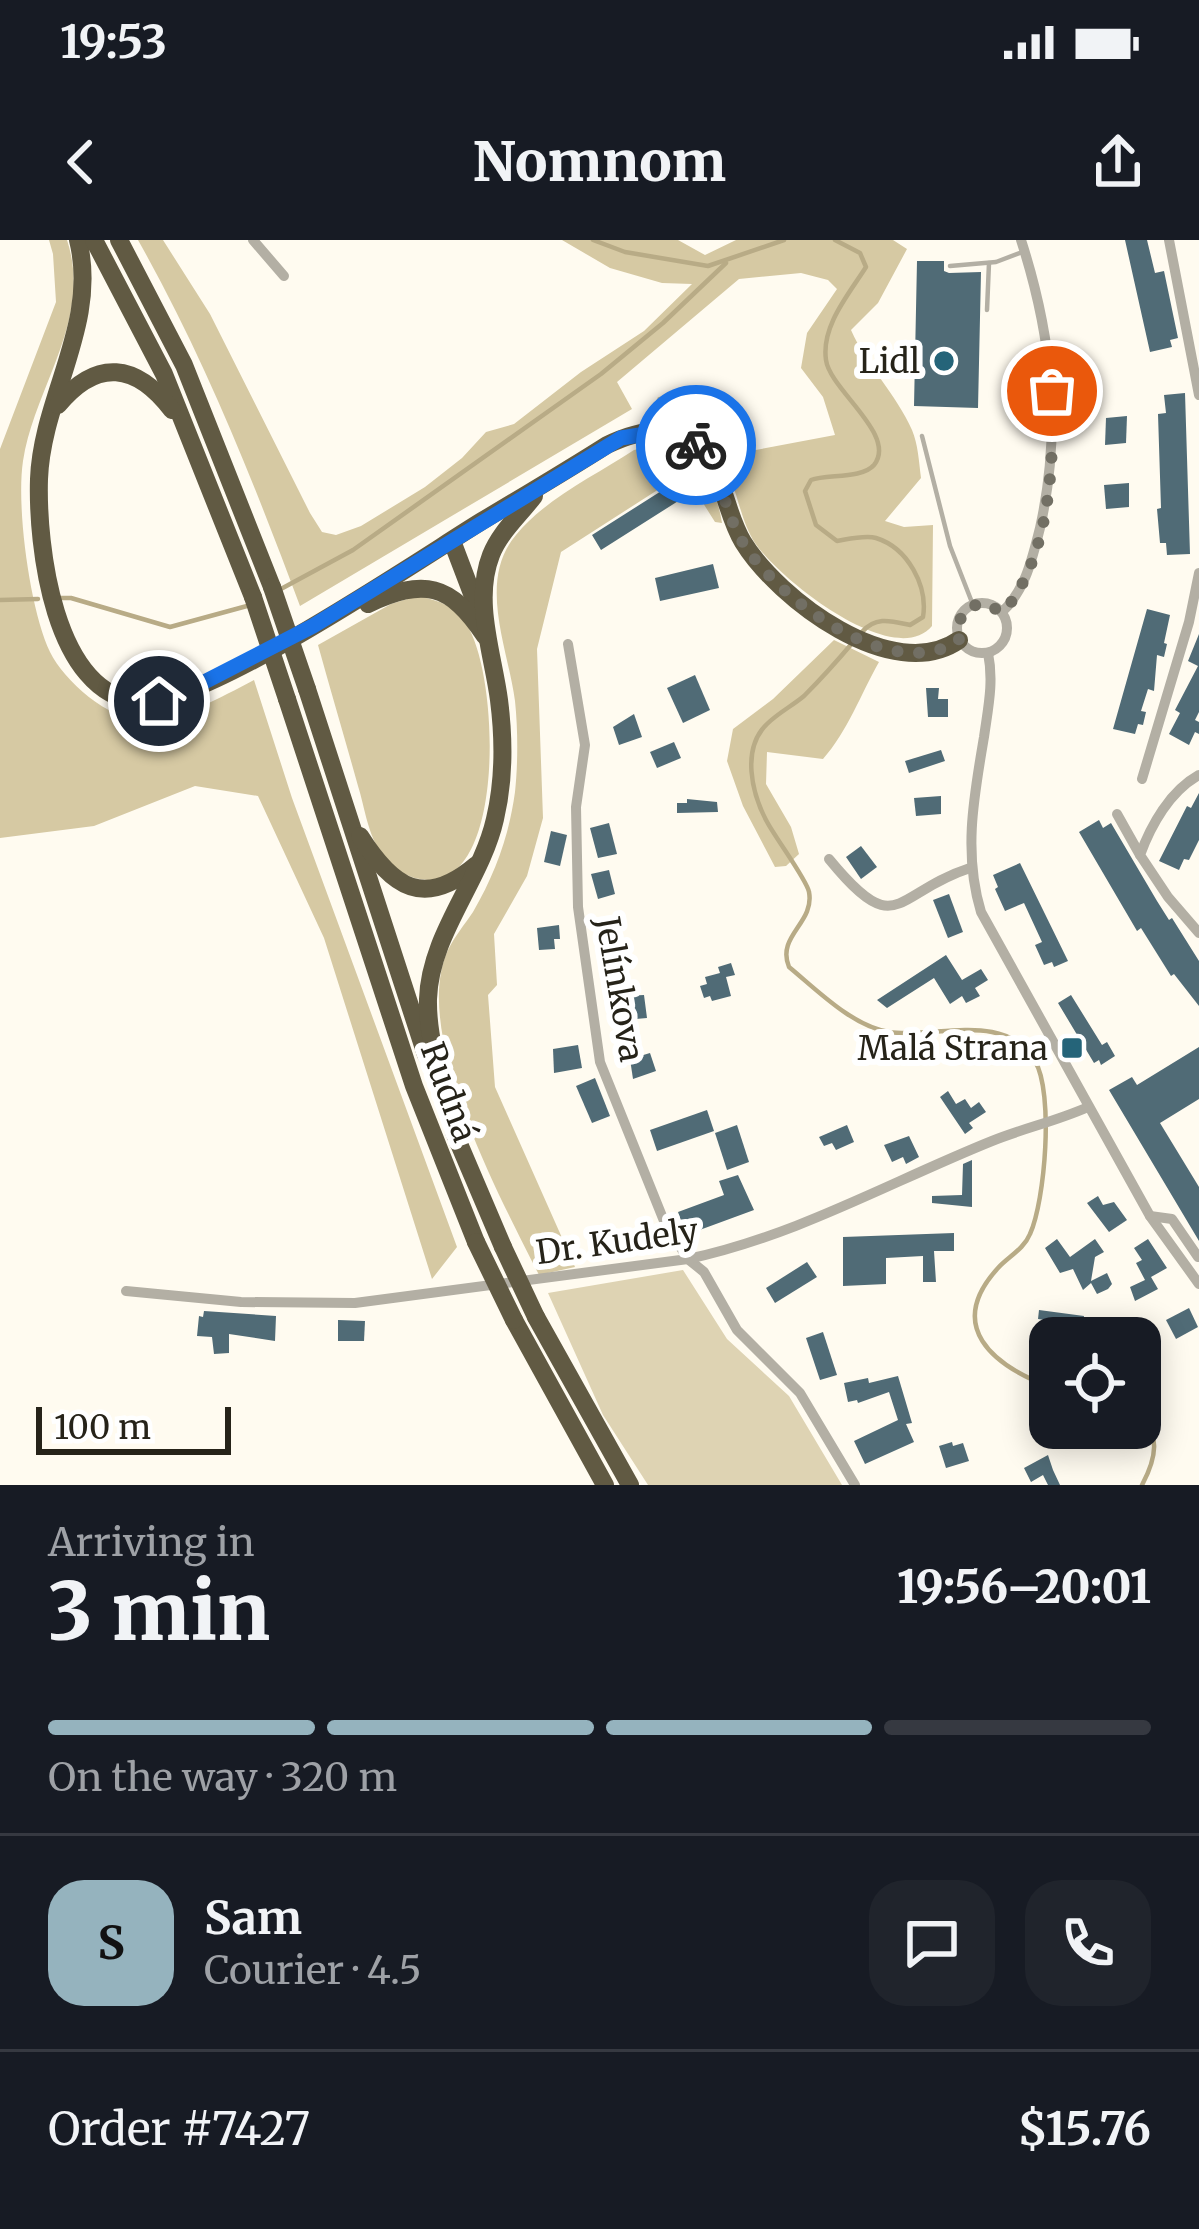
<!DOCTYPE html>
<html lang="en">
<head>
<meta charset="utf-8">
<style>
  body { margin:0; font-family:Merriweather,serif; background:#20242c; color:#f1f3f6; height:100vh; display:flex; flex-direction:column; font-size:45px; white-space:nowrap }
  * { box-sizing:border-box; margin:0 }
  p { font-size:39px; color:#9ea1a6 }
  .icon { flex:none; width:66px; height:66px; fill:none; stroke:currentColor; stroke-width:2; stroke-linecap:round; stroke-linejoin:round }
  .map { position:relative; height:1245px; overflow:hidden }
  .details { display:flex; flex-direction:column; background:#171b24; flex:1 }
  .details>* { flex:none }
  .controls { position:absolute; left:1029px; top:1077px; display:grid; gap:24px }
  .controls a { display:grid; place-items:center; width:132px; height:132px; border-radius:24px; background:#171b24; box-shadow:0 6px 30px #0003; font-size:60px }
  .scale { position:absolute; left:36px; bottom:30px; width:195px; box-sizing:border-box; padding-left:12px; border:6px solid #262319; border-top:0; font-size:33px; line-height:42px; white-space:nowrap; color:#262319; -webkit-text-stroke:9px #fff; paint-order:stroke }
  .pin { position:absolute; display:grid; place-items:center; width:102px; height:102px; color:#fff; margin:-51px; border:6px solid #fff; border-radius:50%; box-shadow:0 3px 12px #0007 }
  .courier { position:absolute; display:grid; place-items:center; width:120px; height:120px; margin:-60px; border:9px solid #1a73e8; border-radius:50%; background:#fff; color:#222; box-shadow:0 3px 15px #0007 }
  .headline em { font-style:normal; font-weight:800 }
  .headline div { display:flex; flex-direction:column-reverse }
  .headline { display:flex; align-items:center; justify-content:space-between; height:204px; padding:0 48px }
  h1 { font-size:78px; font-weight:800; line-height:90px }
  .bar { display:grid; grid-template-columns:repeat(4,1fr); gap:18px 12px; align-content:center; height:144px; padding:0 48px }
  .bar i { height:15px; border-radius:9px; background:#363941 }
  .bar .selected { background:#95b3be }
  .bar p { grid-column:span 4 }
  .line { display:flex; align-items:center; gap:30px; padding:0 48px; border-top:3px solid #363941 }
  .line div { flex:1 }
  .round { display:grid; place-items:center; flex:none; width:126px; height:126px; border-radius:36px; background:#20242c }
  .status { display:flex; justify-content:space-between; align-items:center; height:84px; padding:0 60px; background:#171b24; direction:ltr }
  .status svg { height:33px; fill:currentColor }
  header { display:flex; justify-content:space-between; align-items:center; height:156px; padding:0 48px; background:#171b24; font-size:54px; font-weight:800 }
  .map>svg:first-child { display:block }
  .green { fill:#ded3b3 }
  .forest { fill:#d6c9a3 }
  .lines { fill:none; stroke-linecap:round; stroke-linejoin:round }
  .stream { stroke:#b8ab86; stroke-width:4.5 }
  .building { fill:#506b76 }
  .lane { stroke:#b3afa4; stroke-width:4.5 }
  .street { stroke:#b3afa4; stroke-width:10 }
  .highway { stroke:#615a43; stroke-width:18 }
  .highway-bridge { stroke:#615a43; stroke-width:18 }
  .done { stroke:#726f64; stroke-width:12; stroke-dasharray:0 21.6 }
  .route { stroke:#1a73e8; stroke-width:15 }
  .poi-dot { fill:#256479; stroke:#fff; stroke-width:4.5 }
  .labels { text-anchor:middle; stroke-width:12; stroke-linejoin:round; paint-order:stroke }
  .poi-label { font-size:33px; fill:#262319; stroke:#fff; text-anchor:end }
  .street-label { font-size:33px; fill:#262319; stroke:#fff }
</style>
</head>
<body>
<div class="status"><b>19:53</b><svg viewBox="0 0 49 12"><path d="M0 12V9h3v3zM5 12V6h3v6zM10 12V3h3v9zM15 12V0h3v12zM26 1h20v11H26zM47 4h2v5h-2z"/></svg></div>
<header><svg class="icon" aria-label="back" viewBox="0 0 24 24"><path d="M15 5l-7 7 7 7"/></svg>Nomnom<svg class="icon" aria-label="share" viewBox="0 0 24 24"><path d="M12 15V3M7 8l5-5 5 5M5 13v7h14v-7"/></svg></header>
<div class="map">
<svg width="1199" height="1245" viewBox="0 0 1199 1245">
  <rect width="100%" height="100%" fill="#fffbf0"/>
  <!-- green -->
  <polygon class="green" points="683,1030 727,1099 789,1156 842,1245 648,1245 603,1175 548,1053"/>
  <!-- forest -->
  <g class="forest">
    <path d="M49,0H67C93,80 35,145 23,221C16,267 30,370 50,412C64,441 109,480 142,480C183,480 219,458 254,440L292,558L457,1007L432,1039L324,698L258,556L195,546L94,586L0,598V209L56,62L53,14Z"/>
    <path d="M138,0H163L210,74L310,273L322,292L336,295L361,286L425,247L462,218L486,192L514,184L581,132L644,91L692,44L662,43L610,28L562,0H678L705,15L736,0H893L907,9L878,63L851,90C867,126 896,154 912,190C918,204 919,222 921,238L885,281L904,287L933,285L932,386C894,431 779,339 755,303C738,277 737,241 719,217C710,205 698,191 685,185C672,179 662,181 651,171L658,157L679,154L722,187L745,212L835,195L823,157L801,128L807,93L837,49L828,40L801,33L739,39L617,142L632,169L300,366C253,240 204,117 138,0Z"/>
    <path d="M649,207C692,208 716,243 722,283L715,282L684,233L561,312L537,409L543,578L527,636L494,694L497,745L488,755L495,847L575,1027L539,1035C501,959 410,792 448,710C454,697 465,684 473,672C495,634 509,596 515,552C518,524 518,490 515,461C508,408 477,341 516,295C545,259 596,235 634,210Z"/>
    <path d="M417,356C437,360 451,364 464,381C499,424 508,643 428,640C409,639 395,631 383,615C368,597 365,568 358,546C345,499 331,452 318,405L391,364Z"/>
    <path d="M834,400L879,422C861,454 847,492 823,519L767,512L766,544L791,587L799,614L786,626L775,627L743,566L727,521L733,489L773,459Z"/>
  </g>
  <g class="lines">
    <!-- stream -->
    <g class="stream">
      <polyline points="593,0 625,12 708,26 784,0"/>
      <path d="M835,0L860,13L866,27C849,54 821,86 826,120C830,150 898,195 874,225C862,239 827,234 811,240L805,251L816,285L837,301C849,299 865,295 876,298C908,308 928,346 923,377L910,385C891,381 876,376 862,392"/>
      <polyline points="279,350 353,310 601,134 663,83 726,23"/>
      <polyline points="56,358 71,358 170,387 247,366"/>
      <polyline points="0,360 38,359"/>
      <path d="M854,401C838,420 822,438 804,456C792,466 778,473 767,484C741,509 752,553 766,580C774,596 807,640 809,652C815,683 776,696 789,727C817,750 852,786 889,792C936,799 1004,770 1035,821C1054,853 1045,961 1030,994C1024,1009 1008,1017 998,1028C945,1086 992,1125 1050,1147"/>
      <path d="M1140,1170C1160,1196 1157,1217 1142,1245"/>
    </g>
  </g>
  <!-- building -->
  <g class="building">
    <polygon points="1125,0 1147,0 1155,33 1164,31 1178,98 1170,100 1172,107 1150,112"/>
    <polygon points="917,21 944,21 944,31 949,33 981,32 978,168 914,166"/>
    <polygon points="1185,153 1190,314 1167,315 1166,303 1160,303 1157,269 1161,268 1158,174 1166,173 1164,155"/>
    <polygon points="1127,176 1126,203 1105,205 1106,178"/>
    <polygon points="688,240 694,251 601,310 592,295 677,241 680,245"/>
    <polygon points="1129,243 1129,267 1106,269 1104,245"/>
    <polygon points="713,324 719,348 660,361 655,338"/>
    <polygon points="1147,369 1170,375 1164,403 1167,404 1164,417 1157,415 1154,451 1148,449 1141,471 1146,472 1143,485 1138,484 1135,494 1113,489"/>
    <polygon points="1199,394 1199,472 1195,480 1199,482 1199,494 1195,492 1189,505 1169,494 1180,473 1175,470 1198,426 1188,421"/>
    <polygon points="695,435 710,470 683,483 667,448"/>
    <polygon points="926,448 939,448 938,459 948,459 948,477 928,477"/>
    <polygon points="634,474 642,497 619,505 613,487"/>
    <polygon points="674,502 681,518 657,528 650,512"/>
    <polygon points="941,510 945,521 909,533 905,521"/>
    <polygon points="1199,553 1199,600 1189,620 1184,619 1179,630 1159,621 1187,566 1191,568"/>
    <polygon points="941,556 941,574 916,576 914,558"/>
    <polygon points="687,559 717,562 718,572 677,573 677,563 687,563"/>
    <polygon points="1099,580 1103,588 1111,583 1157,661 1169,680 1172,678 1199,721 1199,766 1174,734 1171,736 1141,688 1137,691 1079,592"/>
    <polygon points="609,583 617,614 598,618 590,588"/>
    <polygon points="551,591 567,595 560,626 544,622"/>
    <polygon points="861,606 877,627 861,639 846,617"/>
    <polygon points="1020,623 1068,721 1054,727 1052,722 1044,725 1035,705 1042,702 1024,663 1005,671 995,649 998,647 993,635"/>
    <polygon points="609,630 615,654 598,659 591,634"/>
    <polygon points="949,654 963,692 948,698 933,660"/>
    <polygon points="620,681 625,713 619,709 624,756 644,755 647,778 613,781 604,682"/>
    <polygon points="559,685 560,699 554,699 555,709 539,710 537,688"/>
    <polygon points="946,715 962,740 981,729 988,740 975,748 980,756 966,763 962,756 950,764 934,738 887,768 877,760"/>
    <polygon points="731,723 735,735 726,737 731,756 712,761 710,756 704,758 700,746 707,744 705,737 720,733 718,727"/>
    <polygon points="1071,755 1102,805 1107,802 1115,816 1101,825 1099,820 1094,823 1058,763"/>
    <polygon points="578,805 582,828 554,833 553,809"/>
    <polygon points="1199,807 1199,859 1160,883 1199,947 1199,1001 1109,850 1132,837 1137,845"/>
    <polygon points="650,813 656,831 633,839 630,819"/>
    <polygon points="595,838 610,876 592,883 576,846"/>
    <polygon points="948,851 956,864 965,859 971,868 979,862 986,872 969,883 973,888 965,894 940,857"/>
    <polygon points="707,870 714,891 657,911 650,890"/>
    <polygon points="737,885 749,922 727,930 715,893"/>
    <polygon points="847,885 854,902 836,910 832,903 824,906 819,897"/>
    <polygon points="909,896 919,917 906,924 903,917 892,922 884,905"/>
    <polygon points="972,920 972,967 932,963 932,956 962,955 963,924"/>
    <polygon points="738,935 754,970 686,995 678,972 724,955 719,941"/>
    <polygon points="1098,956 1103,965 1114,962 1127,980 1109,992 1087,963"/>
    <polygon points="954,993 954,1011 934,1011 936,1042 923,1042 923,1016 886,1018 886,1044 843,1046 843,997"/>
    <polygon points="1057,999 1070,1017 1095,999 1104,1012 1095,1017 1091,1041 1107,1033 1112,1044 1108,1049 1097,1054 1091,1043 1083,1050 1073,1029 1060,1033 1045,1008"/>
    <polygon points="1148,999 1167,1028 1151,1037 1158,1049 1135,1061 1130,1047 1145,1040 1136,1023 1142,1020 1134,1008"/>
    <polygon points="807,1022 817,1037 775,1063 766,1048"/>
    <polygon points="1189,1068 1198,1087 1176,1099 1166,1080"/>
    <polygon points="1039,1070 1084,1076 1083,1084 1088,1085 1086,1098 1070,1098 1072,1084 1038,1079"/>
    <polygon points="204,1071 276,1076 275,1101 229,1094 229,1113 214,1114 212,1097 197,1096 199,1076 203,1077"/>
    <polygon points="338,1080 365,1081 364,1101 338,1101"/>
    <polygon points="823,1092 837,1135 820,1140 806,1098"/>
    <polygon points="898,1136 912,1183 906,1184 914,1202 865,1224 854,1201 898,1180 889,1152 858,1163 857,1160 848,1162 844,1143 868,1138 869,1143"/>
    <polygon points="952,1202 953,1206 963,1203 969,1221 946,1228 939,1206"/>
    <polygon points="1048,1215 1053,1230 1060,1245 1048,1245 1043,1235 1031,1242 1024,1228"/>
  </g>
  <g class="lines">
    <!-- lane -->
    <g class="lane">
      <polyline points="950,26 996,22 1025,11"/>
      <polyline points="987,70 989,23"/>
      <polyline points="922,196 950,306 973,365"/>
    </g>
    <!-- street -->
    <g class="street">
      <polyline points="253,0 284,36"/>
      <polyline points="1169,0 1199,155"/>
      <circle cx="982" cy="388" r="25"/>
      <path d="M1002,372C1026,349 1032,319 1040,288C1062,189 1052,96 1021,0"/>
      <polyline points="568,404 585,505 576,567 578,667 600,822 664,981 688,1019 704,1032 737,1090 800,1153 855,1245"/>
      <path d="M988,413C994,442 988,468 984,497C974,556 963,613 981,672L1150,976L1199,1044"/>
      <path d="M1199,535C1170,551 1151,585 1140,615L1168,657L1199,693"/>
      <polyline points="1142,539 1189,382 1199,333"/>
      <polyline points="1117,574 1140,615"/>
      <path d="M829,619C898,703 893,653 970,628"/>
      <polyline points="1150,976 1172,979 1198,1017"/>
      <path d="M126,1051L241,1062L355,1063L688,1019C796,996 890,942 992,901C1024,888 1057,881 1088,867"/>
    </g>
    <!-- highway -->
    <g class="highway">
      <path d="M78,0C99,84 42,157 39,239C37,305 53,454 139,462C201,468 420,319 482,281C524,256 566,231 607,205C634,192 668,183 694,203C724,227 724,271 743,302C778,359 893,446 959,400"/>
      <polyline points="94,0 164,134 253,357"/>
      <polyline points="119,0 184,125 272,347"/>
      <path d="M58,165C97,118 136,123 172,170"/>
      <polyline points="452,301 479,372"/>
      <path d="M368,364C424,338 450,343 485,396"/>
      <polyline points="307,449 426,815"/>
      <polyline points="287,459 414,846 476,1002"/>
      <path d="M360,596C393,648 424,669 476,625"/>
      <polyline points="454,892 503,1007"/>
      <path d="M458,902C447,857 427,806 428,759C430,694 481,641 495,579C504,541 504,499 499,460C493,414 473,361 491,315C500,292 519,276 534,256"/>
      <polyline points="536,1077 630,1245"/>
      <polyline points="514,1080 605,1245"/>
    </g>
    <!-- highway-bridge -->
    <g class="highway-bridge">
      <polyline points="272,347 307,449"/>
      <polyline points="253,357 287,459"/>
      <polyline points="476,1002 514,1080"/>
      <polyline points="503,1007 536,1077"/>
    </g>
  </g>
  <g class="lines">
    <!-- done -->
    <path class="done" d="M696,205C723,233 724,274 745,306C782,362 894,445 959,400L957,386L966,368L983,363L1002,372L1006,369C1051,312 1054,221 1052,151"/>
    <!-- route -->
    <polyline class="route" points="159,461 179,455 313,386 621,198 664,191 696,205"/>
  </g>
  <!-- markers -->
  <g class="poi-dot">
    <circle cx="944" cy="121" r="12"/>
    <rect x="1060" y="796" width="24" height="24" rx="6"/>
  </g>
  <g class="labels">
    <!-- poi labels -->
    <g class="poi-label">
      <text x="920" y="133">Lidl</text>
      <text x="1048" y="820">Malá Strana</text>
    </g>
    <!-- street labels -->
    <g class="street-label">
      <text transform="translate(620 749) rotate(80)" y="12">Jelínkova</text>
      <text transform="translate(449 852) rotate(70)" y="12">Rudná</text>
      <text transform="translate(617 1001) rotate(-8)" y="12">Dr. Kudely</text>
    </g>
  </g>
</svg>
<div class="controls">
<a><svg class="icon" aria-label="locate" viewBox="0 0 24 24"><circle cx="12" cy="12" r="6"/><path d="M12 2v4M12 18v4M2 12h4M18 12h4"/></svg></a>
</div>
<div class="scale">100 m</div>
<div class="pin" style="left:1052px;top:151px;background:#ea580c"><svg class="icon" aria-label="bag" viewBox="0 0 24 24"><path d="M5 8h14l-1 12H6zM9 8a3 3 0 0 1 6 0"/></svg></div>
<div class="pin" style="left:159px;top:461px;background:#1f2937"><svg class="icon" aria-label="home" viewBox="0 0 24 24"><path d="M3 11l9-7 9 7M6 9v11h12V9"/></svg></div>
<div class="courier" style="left:696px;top:205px"><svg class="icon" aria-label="bike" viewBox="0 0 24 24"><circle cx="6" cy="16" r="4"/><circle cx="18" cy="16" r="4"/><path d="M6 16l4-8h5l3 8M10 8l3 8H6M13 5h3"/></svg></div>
</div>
<section class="details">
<div class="headline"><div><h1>3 min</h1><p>Arriving in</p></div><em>19:56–20:01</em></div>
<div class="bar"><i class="selected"></i><i class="selected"></i><i class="selected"></i><i></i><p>On the way · 320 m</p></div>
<div class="line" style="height:216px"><b class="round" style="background:#95b3be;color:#111">S</b><div><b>Sam</b><p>Courier · 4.5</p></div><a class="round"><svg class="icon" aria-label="chat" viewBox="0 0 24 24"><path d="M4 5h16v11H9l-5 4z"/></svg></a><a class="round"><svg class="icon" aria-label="phone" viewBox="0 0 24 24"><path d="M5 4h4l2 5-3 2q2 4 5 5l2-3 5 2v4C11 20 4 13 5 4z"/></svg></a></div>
<div class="line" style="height:156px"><div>Order #7427</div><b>$15.76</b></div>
</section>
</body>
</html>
